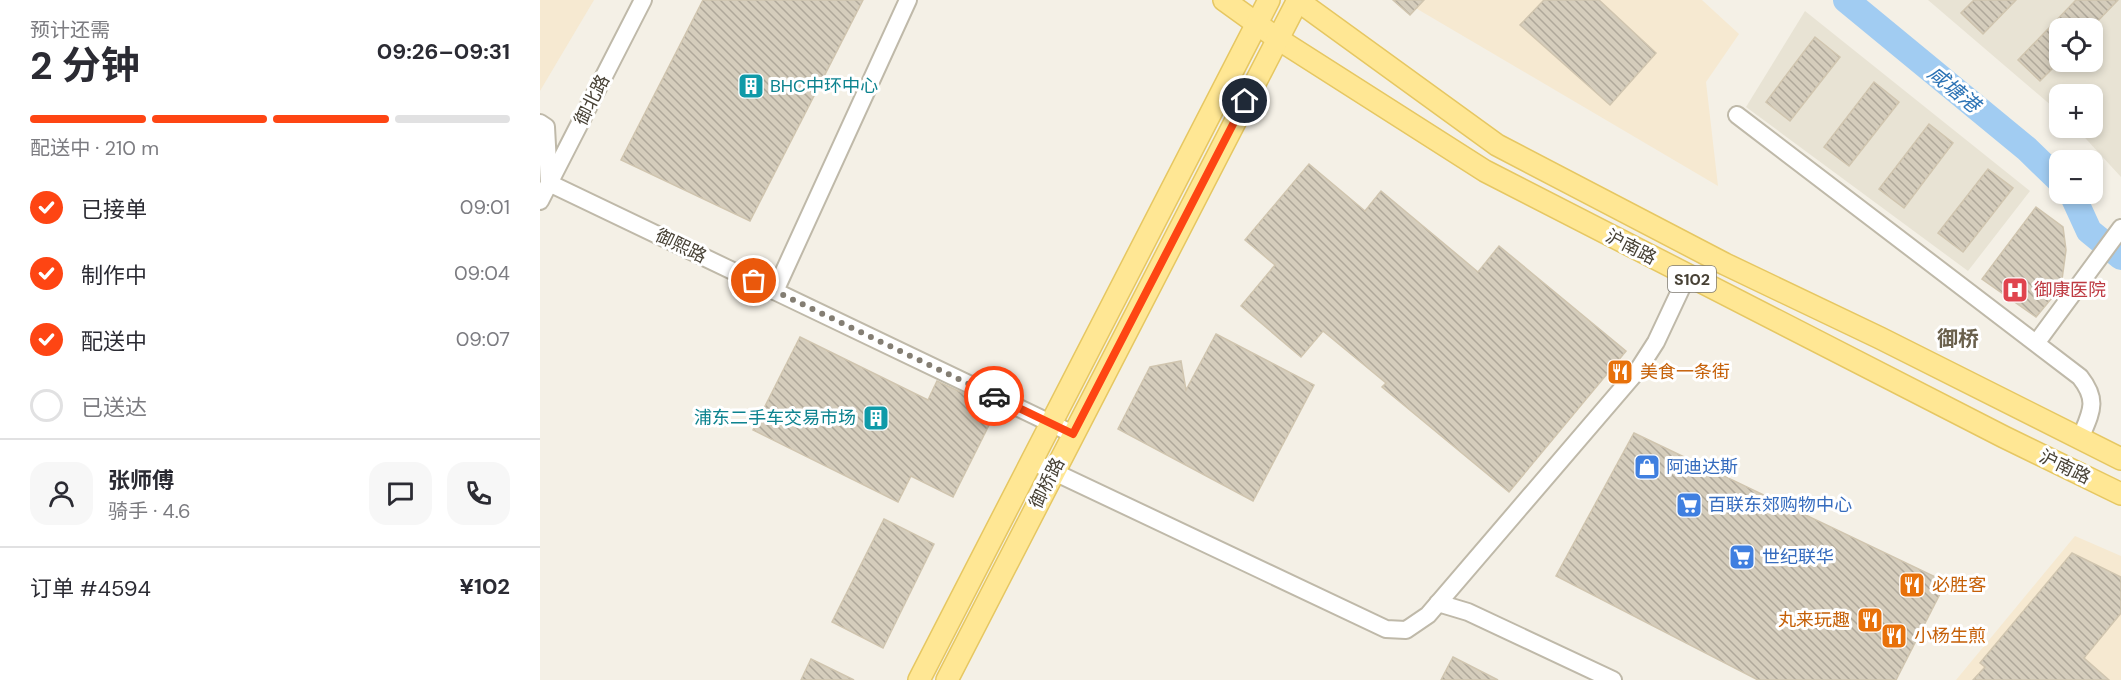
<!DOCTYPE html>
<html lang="zh">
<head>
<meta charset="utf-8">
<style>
  body { margin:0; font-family:"DM Sans","Noto Sans SC",sans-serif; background:#f7f7f7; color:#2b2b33; height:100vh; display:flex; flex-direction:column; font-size:22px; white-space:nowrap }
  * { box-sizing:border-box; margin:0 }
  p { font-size:20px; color:#7c7c81 }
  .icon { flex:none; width:33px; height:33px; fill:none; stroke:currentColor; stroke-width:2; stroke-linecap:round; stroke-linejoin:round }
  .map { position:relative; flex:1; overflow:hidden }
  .details { display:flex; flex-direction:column; background:#fff; width:540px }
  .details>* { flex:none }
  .controls { position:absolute; left:1509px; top:18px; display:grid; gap:12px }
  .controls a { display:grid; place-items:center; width:54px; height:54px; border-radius:12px; background:#fff; box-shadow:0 3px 9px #0003; font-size:30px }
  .pin { position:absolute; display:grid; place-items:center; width:51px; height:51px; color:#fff; margin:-26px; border:3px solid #fff; border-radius:50%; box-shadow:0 2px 6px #0007 }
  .courier { position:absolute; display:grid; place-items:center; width:60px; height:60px; margin:-30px; border:4px solid #fe4513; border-radius:50%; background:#fff; color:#222; box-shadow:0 2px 8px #0007 }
  .summary em { font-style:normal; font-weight:700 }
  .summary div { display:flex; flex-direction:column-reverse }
  .summary { display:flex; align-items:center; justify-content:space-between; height:102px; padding:0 30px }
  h1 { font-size:39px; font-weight:700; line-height:45px }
  .bar { display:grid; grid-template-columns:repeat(4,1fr); gap:9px 6px; align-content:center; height:72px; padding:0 30px }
  .bar i { height:8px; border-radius:4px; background:#e1e1e2 }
  .bar .selected { background:#fe4513 }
  .bar p { grid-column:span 4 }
  .line { display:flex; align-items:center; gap:15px; padding:0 30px; border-top:2px solid #e1e1e2 }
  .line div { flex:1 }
  .round { display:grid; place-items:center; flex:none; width:63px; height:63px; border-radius:18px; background:#f7f7f7 }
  ol { padding:0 30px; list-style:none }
  li { display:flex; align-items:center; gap:18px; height:66px }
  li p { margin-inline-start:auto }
  li .icon { padding:6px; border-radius:50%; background:#fe4513; color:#fff; stroke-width:4 }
  li:last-child { color:#7c7c81 }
  li i { width:33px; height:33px; border:3px solid #e1e1e2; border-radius:50% }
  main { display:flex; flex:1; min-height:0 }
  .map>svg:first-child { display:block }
  .residential { fill:#e8e3d4; fill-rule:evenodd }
  .commercial { fill:#f6e9d1 }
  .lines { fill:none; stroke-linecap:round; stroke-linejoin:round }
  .river { stroke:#a1ccf2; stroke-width:26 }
  .building { fill:url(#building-back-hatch); stroke:#d0c5af; stroke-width:1.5 }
  .minor-casing { stroke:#bfb9a9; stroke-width:20 }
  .major-casing { stroke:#e6c762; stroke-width:24 }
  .minor { stroke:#fff; stroke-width:16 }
  .major { stroke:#ffe794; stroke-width:21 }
  .done { stroke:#847e73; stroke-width:6; stroke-dasharray:0 10.8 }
  .route { stroke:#fe4513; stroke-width:8 }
  .labels { text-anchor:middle; stroke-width:6; stroke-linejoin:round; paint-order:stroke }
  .shield { fill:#fff; stroke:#7e7a72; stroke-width:1.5 }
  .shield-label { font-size:16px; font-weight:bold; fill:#474135 }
  .culture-label { font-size:18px; fill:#0d838f; stroke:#fff; text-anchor:start }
  .street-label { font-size:18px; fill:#474135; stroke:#fff }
  .health-label { font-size:18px; fill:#be3a42; stroke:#fff; text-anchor:start }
  .food-label { font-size:18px; fill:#c56008; stroke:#fff; text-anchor:start }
  .shop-label { font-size:18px; fill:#366cbe; stroke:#fff; text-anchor:start }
  .water-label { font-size:20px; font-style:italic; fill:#2c73b5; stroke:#fff }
  .quarter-label { font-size:21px; font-weight:bold; fill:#6a604c; stroke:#fff }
</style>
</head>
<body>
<main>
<section class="details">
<div class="summary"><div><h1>2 分钟</h1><p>预计还需</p></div><em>09:26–09:31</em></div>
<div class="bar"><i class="selected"></i><i class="selected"></i><i class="selected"></i><i></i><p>配送中 · 210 m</p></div>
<ol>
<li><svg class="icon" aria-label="check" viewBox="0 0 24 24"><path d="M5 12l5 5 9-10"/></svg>已接单<p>09:01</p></li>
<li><svg class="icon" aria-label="check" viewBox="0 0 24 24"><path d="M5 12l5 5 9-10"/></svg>制作中<p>09:04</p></li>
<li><svg class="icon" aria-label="check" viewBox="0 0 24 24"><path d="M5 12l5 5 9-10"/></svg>配送中<p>09:07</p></li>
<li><i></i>已送达</li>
</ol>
<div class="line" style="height:108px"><a class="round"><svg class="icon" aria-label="person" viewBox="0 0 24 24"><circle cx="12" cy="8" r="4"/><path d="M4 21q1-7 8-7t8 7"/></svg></a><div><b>张师傅</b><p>骑手 · 4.6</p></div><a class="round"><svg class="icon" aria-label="chat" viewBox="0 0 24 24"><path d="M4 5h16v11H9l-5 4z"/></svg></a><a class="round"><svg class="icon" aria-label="phone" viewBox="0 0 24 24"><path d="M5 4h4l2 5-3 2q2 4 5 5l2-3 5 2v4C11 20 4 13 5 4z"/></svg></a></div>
<div class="line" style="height:78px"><div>订单 #4594</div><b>¥102</b></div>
</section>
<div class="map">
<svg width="1581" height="680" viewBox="0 0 1581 680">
  <defs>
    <pattern id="building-back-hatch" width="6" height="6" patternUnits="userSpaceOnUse" patternTransform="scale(1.5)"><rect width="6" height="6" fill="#d5cdbc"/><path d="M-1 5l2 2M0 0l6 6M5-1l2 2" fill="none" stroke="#afa89a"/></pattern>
  </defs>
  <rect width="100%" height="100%" fill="#f4f0e6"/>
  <!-- residential -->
  <g class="residential">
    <path d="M1388,0H1581V177L1536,128H1552V94H1520L1519,112ZM1520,28H1552V62H1520Z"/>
    <polygon points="1265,11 1490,191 1428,271 1206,107"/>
  </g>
  <!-- commercial -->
  <g class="commercial">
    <polygon points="0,0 54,0 0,91"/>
    <polygon points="862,0 1162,0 1199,34 1166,82 1178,186"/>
    <polygon points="1535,536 1581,556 1581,680 1416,680"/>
  </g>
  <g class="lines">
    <!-- river -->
    <g class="river">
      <polyline points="1306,0 1487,149 1520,181"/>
      <polyline points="1532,194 1549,231 1581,257"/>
    </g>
  </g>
  <!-- building -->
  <g class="building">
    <polygon points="163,0 323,0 210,221 81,160"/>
    <polygon points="853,0 884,0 870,15"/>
    <polygon points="1004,0 1059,0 1116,53 1070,105 980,25"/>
    <polygon points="1434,0 1476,0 1443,34 1421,13"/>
    <polygon points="1536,0 1578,0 1551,28 1520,28 1520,61 1500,81 1478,60"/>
    <polygon points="1275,37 1300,57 1250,121 1226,102"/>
    <polygon points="1334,82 1359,102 1309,166 1284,147"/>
    <polygon points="1389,124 1413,143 1364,208 1339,189"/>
    <polygon points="769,164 825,211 841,191 938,272 959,246 1086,351 969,492 842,387 846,383 783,331 761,357 701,306 735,265 705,240"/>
    <polygon points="1448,169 1473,188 1423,252 1398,233"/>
    <polygon points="1496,207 1523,227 1526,250 1521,287 1496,317 1442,279"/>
    <polygon points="676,334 774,385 713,501 578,429 610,367 641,361 646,390"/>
    <polygon points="260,337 388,400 397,381 457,409 413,497 371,476 358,502 213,430"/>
    <polygon points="1094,433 1406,582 1356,680 1218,680 1016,576"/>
    <polygon points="344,519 394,544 343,648 292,622"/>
    <polygon points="1532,553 1581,577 1581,613 1544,658 1569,680 1433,680 1445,667 1440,663"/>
    <polygon points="913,657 958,680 901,680"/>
    <polygon points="271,659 314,680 261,680"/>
  </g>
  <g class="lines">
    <!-- minor casing -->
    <g class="minor-casing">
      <g id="minor">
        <path d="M1197,115L1540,377C1559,401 1551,412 1540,439"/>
        <polyline points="0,123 6,127 9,183 533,434"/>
        <polyline points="0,201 103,0"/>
        <polyline points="235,291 368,0"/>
        <polyline points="1497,342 1581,228"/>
        <polyline points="491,461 846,629 866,630 888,615 1098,370 1116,342 1147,276"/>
        <polyline points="898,603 928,612 1073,680"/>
      </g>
    </g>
    <!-- major casing -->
    <g class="major-casing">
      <g id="major">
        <polyline points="684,0 738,39 945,171 1464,437 1581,494"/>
        <polyline points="757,0 957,145 1185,264 1340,338 1581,459"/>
        <polyline points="379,680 729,0"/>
        <polyline points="407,680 758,0"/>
      </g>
    </g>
    <!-- minor -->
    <use href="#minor" class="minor"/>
    <!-- major -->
    <use href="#major" class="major"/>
  </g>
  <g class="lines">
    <!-- done -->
    <polyline class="done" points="214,281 454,396"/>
    <!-- route -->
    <polyline class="route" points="454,396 533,434 705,101"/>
  </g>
  <!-- icons -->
  <defs>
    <g id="building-square" transform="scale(1.35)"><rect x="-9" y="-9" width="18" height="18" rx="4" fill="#0f9aa8" stroke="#fff"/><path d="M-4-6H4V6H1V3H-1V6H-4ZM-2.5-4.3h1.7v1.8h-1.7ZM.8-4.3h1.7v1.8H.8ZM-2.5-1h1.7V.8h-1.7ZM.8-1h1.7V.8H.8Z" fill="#fff"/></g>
    <g id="hospital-square" transform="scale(1.35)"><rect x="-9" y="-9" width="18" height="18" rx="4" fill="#e0444e" stroke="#fff"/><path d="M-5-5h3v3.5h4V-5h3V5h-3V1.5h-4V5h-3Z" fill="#fff"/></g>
    <g id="restaurant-square" transform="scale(1.35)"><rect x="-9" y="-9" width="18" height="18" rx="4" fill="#e8710a" stroke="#fff"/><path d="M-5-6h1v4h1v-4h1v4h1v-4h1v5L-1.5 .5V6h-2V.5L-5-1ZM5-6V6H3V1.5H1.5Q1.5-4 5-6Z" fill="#fff"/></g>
    <g id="shop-square" transform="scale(1.35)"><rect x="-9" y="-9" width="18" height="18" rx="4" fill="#3f7fe0" stroke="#fff"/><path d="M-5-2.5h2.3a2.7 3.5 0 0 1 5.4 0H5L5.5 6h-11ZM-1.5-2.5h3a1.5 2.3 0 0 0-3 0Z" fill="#fff"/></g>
    <g id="supermarket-square" transform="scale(1.35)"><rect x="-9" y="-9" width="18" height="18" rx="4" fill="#3f7fe0" stroke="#fff"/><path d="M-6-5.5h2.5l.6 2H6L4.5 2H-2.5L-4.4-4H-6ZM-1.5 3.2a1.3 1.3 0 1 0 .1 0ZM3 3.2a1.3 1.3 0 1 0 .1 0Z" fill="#fff"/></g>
  </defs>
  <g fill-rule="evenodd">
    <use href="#building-square" x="211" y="86"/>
    <use href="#hospital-square" x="1475" y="290"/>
    <use href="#restaurant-square" x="1080" y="372"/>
    <use href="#building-square" x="336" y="418"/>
    <use href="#shop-square" x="1107" y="467"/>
    <use href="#supermarket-square" x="1149" y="505"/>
    <use href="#supermarket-square" x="1202" y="557"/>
    <use href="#restaurant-square" x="1372" y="585"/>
    <use href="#restaurant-square" x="1330" y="620"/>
    <use href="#restaurant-square" x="1354" y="636"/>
  </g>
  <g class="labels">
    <!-- shield labels -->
    <rect class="shield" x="1128" y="266" width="48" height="26" rx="4.5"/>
    <g class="shield-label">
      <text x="1152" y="285">S102</text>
    </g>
    <!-- culture labels -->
    <g class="culture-label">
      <text x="230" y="92">BHC中环中心</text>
      <text x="316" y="424" text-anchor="end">浦东二手车交易市场</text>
    </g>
    <!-- street labels -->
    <g class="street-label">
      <text transform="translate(52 100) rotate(-63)" y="6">御北路</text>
      <text transform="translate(141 246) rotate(26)" y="6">御熙路</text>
      <text transform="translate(1091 247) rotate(27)" y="6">沪南路</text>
      <text transform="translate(1525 467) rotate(26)" y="6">沪南路</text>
      <text transform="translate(507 483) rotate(-63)" y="6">御桥路</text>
    </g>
    <!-- health labels -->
    <g class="health-label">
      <text x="1494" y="296">御康医院</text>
    </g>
    <!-- food labels -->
    <g class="food-label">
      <text x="1100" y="378">美食一条街</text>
      <text x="1392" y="591">必胜客</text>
      <text x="1310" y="626" text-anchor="end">丸来玩趣</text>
      <text x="1374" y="642">小杨生煎</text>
    </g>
    <!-- shop labels -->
    <g class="shop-label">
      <text x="1126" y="473">阿迪达斯</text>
      <text x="1168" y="511">百联东郊购物中心</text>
      <text x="1222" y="563">世纪联华</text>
    </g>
    <!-- water labels -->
    <g class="water-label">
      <text transform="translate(1414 89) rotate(39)" y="7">咸塘港</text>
    </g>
    <!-- quarter labels -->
    <g class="quarter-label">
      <text x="1418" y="346">御桥</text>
    </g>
  </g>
</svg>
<div class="controls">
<a><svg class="icon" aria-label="locate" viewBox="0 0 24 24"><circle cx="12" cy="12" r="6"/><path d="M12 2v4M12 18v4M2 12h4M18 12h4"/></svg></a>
<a>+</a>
<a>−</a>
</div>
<div class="pin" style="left:214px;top:281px;background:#ea580c"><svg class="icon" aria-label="bag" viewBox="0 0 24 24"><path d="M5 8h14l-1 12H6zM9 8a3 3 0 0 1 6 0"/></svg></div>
<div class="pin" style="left:705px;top:101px;background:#1f2937"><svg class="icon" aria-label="home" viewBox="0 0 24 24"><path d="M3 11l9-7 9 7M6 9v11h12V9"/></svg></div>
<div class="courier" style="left:454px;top:396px"><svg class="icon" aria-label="car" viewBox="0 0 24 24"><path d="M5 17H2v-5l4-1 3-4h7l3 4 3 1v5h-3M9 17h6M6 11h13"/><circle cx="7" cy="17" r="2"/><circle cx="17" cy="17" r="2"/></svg></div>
</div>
</main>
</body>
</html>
